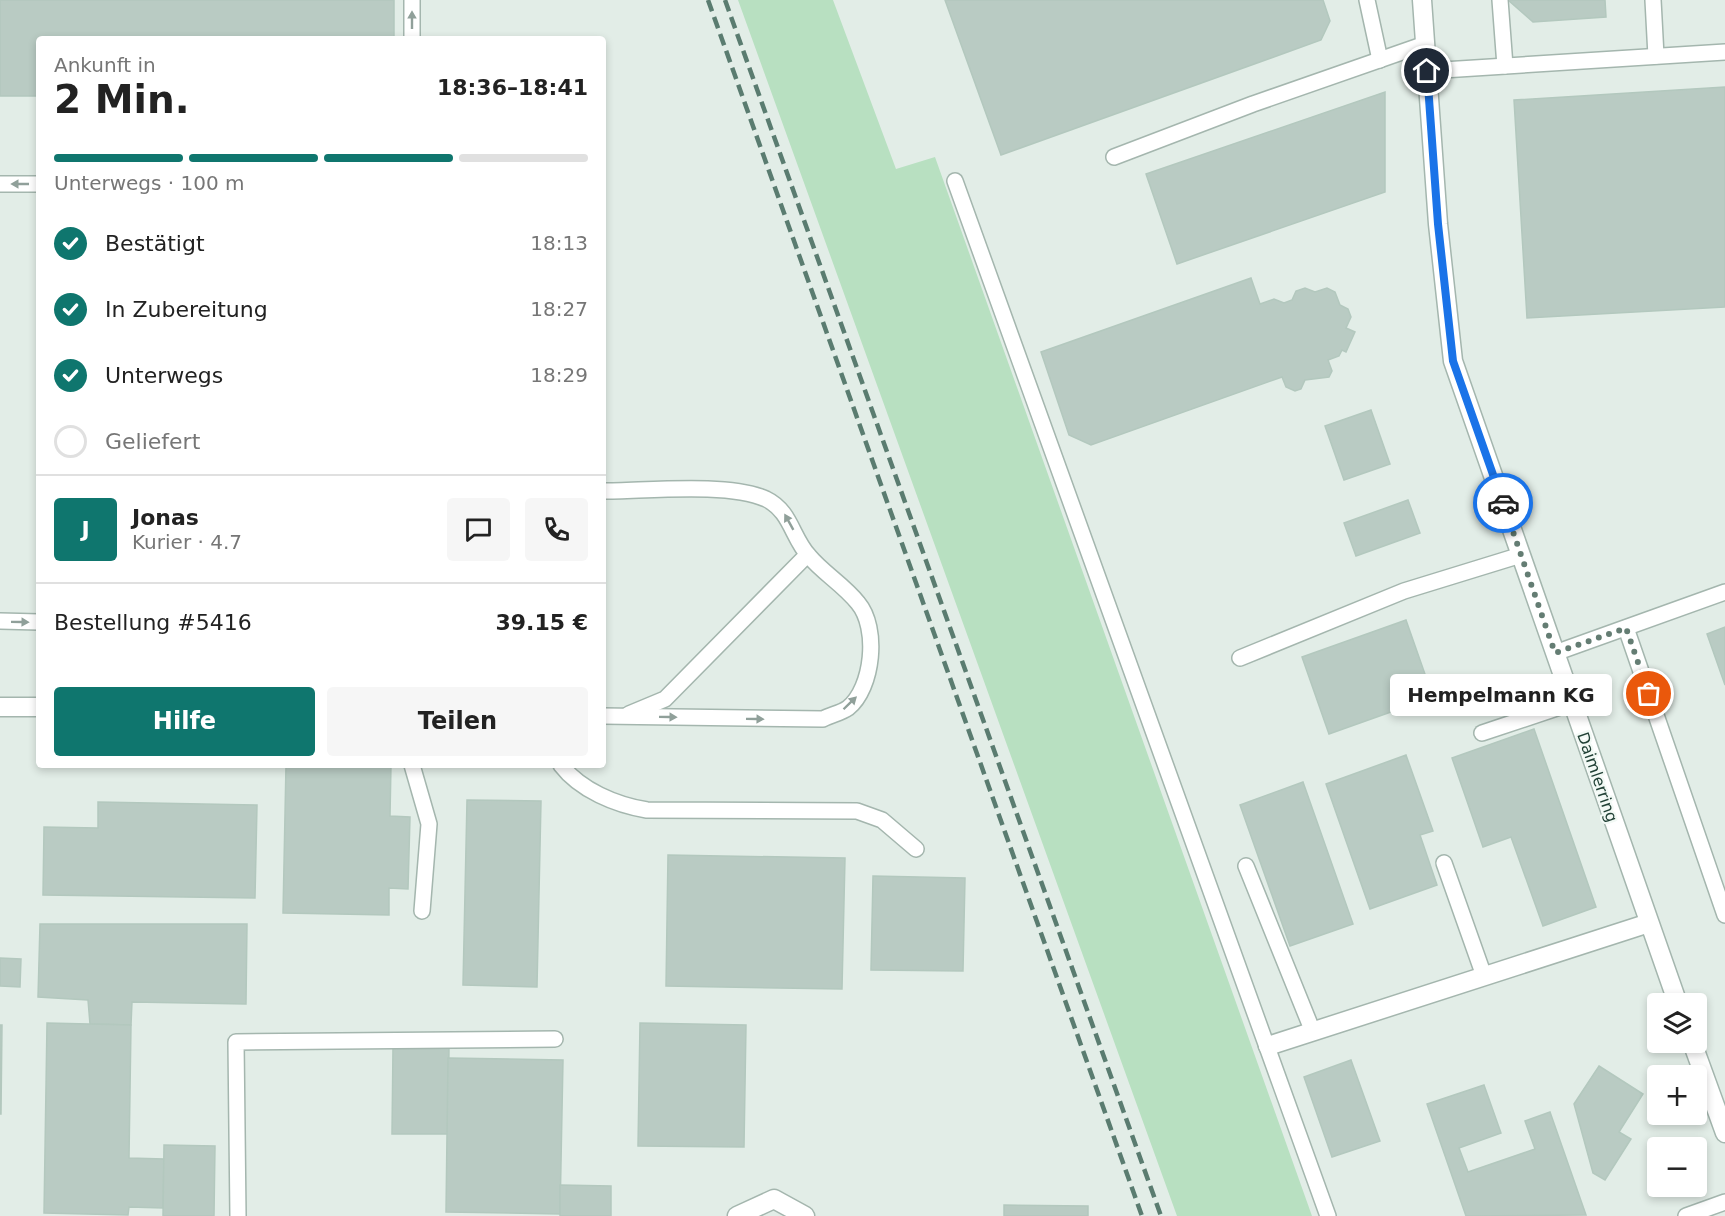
<!DOCTYPE html>
<html lang="de">
<head>
<meta charset="utf-8">
<style>
  body { margin:0; font-family:"DejaVu Sans",sans-serif; background:#f6f6f6; color:#222; height:100vh; display:flex; flex-direction:column; font-size:22px; white-space:nowrap }
  * { box-sizing:border-box; margin:0 }
  p { font-size:20px; color:#767676 }
  .icon { flex:none; width:33px; height:33px; fill:none; stroke:currentColor; stroke-width:2; stroke-linecap:round; stroke-linejoin:round }
  .map { position:relative; flex:1; overflow:hidden }
  .drawer { position:absolute; left:36px; top:36px; width:570px; height:732px; display:flex; flex-direction:column; background:#fff; border-radius:6px; box-shadow:0 3px 9px #0003 }
  .drawer>* { flex:none }
  .buttons { position:absolute; left:1647px; top:993px; display:grid; gap:12px }
  .buttons a { display:grid; place-items:center; width:60px; height:60px; border-radius:6px; background:#fff; box-shadow:0 3px 9px #0003; font-size:30px }
  .pin { position:absolute; display:grid; place-items:center; width:51px; height:51px; color:#fff; margin:-26px; border:3px solid #fff; border-radius:50%; box-shadow:0 2px 6px #0007 }
  .courier { position:absolute; display:grid; place-items:center; width:60px; height:60px; margin:-30px; border:4px solid #1a73e8; border-radius:50%; background:#fff; color:#222; box-shadow:0 2px 8px #0007 }
  .bubble { position:absolute; height:42px; border-radius:6px; background:#fff; box-shadow:0 3px 9px #0003; font-size:20px; font-weight:700; line-height:42px; text-align:center }
  .overview em { font-style:normal; font-weight:700 }
  .overview div { display:flex; flex-direction:column-reverse }
  .overview { display:flex; align-items:center; justify-content:space-between; height:102px; padding:0 18px }
  h1 { font-size:39px; font-weight:700; line-height:45px }
  .bar { display:grid; grid-template-columns:repeat(4,1fr); gap:9px 6px; align-content:center; height:72px; padding:0 18px }
  .bar i { height:8px; border-radius:4px; background:#e0e0e0 }
  .bar .active { background:#0f766e }
  .bar p { grid-column:span 4 }
  .line { display:flex; align-items:center; gap:15px; padding:0 18px; border-top:2px solid #e0e0e0 }
  .line div { flex:1 }
  .round { display:grid; place-items:center; flex:none; width:63px; height:63px; border-radius:6px; background:#f6f6f6 }
  ol { padding:0 18px; list-style:none }
  li { display:flex; align-items:center; gap:18px; height:66px }
  li p { margin-inline-start:auto }
  li .icon { padding:6px; border-radius:50%; background:#0f766e; color:#fff; stroke-width:4 }
  li:last-child { color:#767676 }
  li i { width:33px; height:33px; border:3px solid #e0e0e0; border-radius:50% }
  .action { display:flex; gap:12px; margin-top:auto; padding:12px 18px }
  .action a { flex:1; height:69px; border-radius:6px; background:#0f766e; color:#fff; font-size:24px; font-weight:700; line-height:69px; text-align:center }
  .action a+a { background:#f6f6f6; color:#222 }
  .map>svg:first-child { display:block }
  .green { fill:#b8e0c1 }
  .building { fill:#b9cbc3; stroke:#b3c8be; stroke-width:1.5 }
  .lines { fill:none; stroke-linecap:round; stroke-linejoin:round }
  .lane-casing { stroke:#a4b6ae; stroke-width:18 }
  .street-casing { stroke:#a4b6ae; stroke-width:21 }
  .lane { stroke:#fff; stroke-width:15 }
  .street { stroke:#fff; stroke-width:18 }
  .rail { stroke:#5a7c70; stroke-width:4.5; stroke-dasharray:12 6; stroke-linecap:butt }
  .oneway { fill:#90a09a }
  .done { stroke:#647d73; stroke-width:6; stroke-dasharray:0 10.8 }
  .route { stroke:#1a73e8; stroke-width:8 }
  .labels { text-anchor:middle; stroke-width:4.5; stroke-linejoin:round; paint-order:stroke }
  .street-label { font-size:16px; fill:#204035; stroke:#f2f9f5 }
</style>
</head>
<body>
<div class="map">
<svg width="1725" height="1216" viewBox="0 0 1725 1216">
  <rect width="100%" height="100%" fill="#e2ede7"/>
  <!-- green -->
  <polygon class="green" points="738,0 833,0 896,169 935,157 1312,1216 1177,1216"/>
  <!-- building -->
  <g class="building">
    <polygon points="0,0 394,0 394,39 39,39 39,96 0,96"/>
    <polygon points="945,0 1323,0 1330,21 1321,40 1001,155"/>
    <polygon points="1508,0 1605,0 1606,17 1533,22"/>
    <polygon points="1725,87 1725,307 1527,318 1514,100"/>
    <polygon points="1385,92 1385,192 1177,264 1146,174"/>
    <polygon points="1251,278 1260,304 1274,299 1284,303 1292,300 1296,291 1305,288 1315,292 1327,288 1335,292 1340,305 1348,309 1351,317 1346,328 1355,332 1346,352 1342,350 1339,356 1328,360 1332,371 1329,377 1305,380 1301,389 1295,391 1286,387 1282,377 1091,445 1069,435 1041,352"/>
    <polygon points="1371,410 1390,464 1344,480 1325,426"/>
    <polygon points="1408,500 1420,533 1356,556 1344,523"/>
    <polygon points="1406,620 1433,697 1329,734 1302,657"/>
    <polygon points="1725,627 1725,685 1707,634"/>
    <polygon points="1534,729 1596,907 1543,926 1511,837 1483,847 1452,758"/>
    <polygon points="1406,755 1433,831 1420,835 1437,885 1370,909 1326,784"/>
    <polygon points="286,765 391,765 390,816 410,817 408,889 389,888 389,915 283,913"/>
    <polygon points="1303,782 1353,924 1290,946 1240,805"/>
    <polygon points="467,800 541,801 537,987 463,985"/>
    <polygon points="98,802 257,805 255,898 43,895 44,827 98,828"/>
    <polygon points="668,855 845,858 842,989 666,986"/>
    <polygon points="873,876 965,878 963,971 871,970"/>
    <polygon points="40,924 247,924 246,1004 132,1002 131,1025 90,1024 88,1000 38,997"/>
    <polygon points="0,958 21,959 20,987 0,986"/>
    <polygon points="47,1023 131,1025 129,1158 164,1159 163,1208 129,1207 128,1215 44,1213"/>
    <polygon points="640,1023 746,1025 744,1147 638,1146"/>
    <polygon points="0,1025 2,1025 1,1114 0,1114"/>
    <polygon points="393,1047 449,1047 448,1134 392,1134"/>
    <polygon points="448,1058 563,1060 560,1214 446,1212"/>
    <polygon points="1351,1060 1380,1141 1332,1157 1304,1077"/>
    <polygon points="1599,1066 1643,1094 1619,1132 1631,1139 1605,1180 1593,1173 1574,1104"/>
    <polygon points="1484,1085 1501,1133 1459,1148 1468,1172 1535,1149 1525,1121 1550,1112 1586,1215 1466,1216 1427,1104"/>
    <polygon points="164,1145 215,1146 214,1216 163,1216"/>
    <polygon points="560,1185 611,1186 611,1216 560,1216"/>
    <polygon points="1004,1205 1088,1206 1088,1216 1004,1216"/>
  </g>
  <g class="lines">
    <!-- lane casing -->
    <g class="lane-casing">
      <g id="lane">
        <polyline points="1367,0 1380,60"/>
        <polyline points="1500,0 1505,66"/>
        <polyline points="1653,0 1656,56"/>
        <polyline points="412,39 412,0"/>
        <polyline points="1427,71 1725,52"/>
        <polyline points="1114,157 1253,104 1425,44"/>
        <polyline points="955,181 1328,1216"/>
        <polyline points="0,184 39,184"/>
        <path d="M603,491C646,491 728,482 766,499C791,511 792,538 809,556C823,573 844,585 858,603C879,628 873,688 848,708C841,713 830,715 823,719L603,716"/>
        <polyline points="0,621 39,622"/>
        <polyline points="1626,628 1725,915"/>
        <polyline points="1555,653 1725,592"/>
        <polyline points="1240,658 1404,591 1521,555"/>
        <polyline points="629,714 665,699 807,555"/>
        <polyline points="1482,733 1572,703"/>
        <polyline points="412,765 429,824 422,911"/>
        <path d="M561,765C580,790 616,805 647,810L857,811L882,820L916,849"/>
        <polyline points="1444,863 1484,976"/>
        <polyline points="1246,866 1313,1032"/>
        <polyline points="238,1216 236,1042 555,1039"/>
        <polyline points="1686,1216 1725,1202"/>
      </g>
    </g>
    <!-- street casing -->
    <g class="street-casing">
      <g id="street">
        <polyline points="1422,0 1438,224 1453,361 1678,1004"/>
        <polyline points="0,707 39,707"/>
        <polyline points="1692,1042 1725,1133"/>
        <polyline points="1268,1046 1649,923"/>
        <polyline points="737,1216 774,1199 805,1216"/>
      </g>
    </g>
    <!-- lane -->
    <use href="#lane" class="lane"/>
    <!-- street -->
    <use href="#street" class="street"/>
    <!-- rail -->
    <g class="rail">
      <polyline points="708,0 1142,1216"/>
      <polyline points="725,0 1161,1216"/>
    </g>
  </g>
  <!-- one-way arrows -->
  <defs><path id="oneway-solid" d="M-6-.8H1V-3.2L6.5 0L1 3.2V.8H-6Z" transform="scale(1.5)"/></defs>
  <g class="oneway">
    <use href="#oneway-solid" transform="translate(412 20) rotate(-90)"/>
    <use href="#oneway-solid" transform="translate(20 184) rotate(-180)"/>
    <use href="#oneway-solid" transform="translate(789 522) rotate(-119)"/>
    <use href="#oneway-solid" transform="translate(20 622) rotate(1)"/>
    <use href="#oneway-solid" transform="translate(850 703) rotate(-44)"/>
    <use href="#oneway-solid" transform="translate(668 717) rotate(1)"/>
    <use href="#oneway-solid" transform="translate(755 719) rotate(1)"/>
  </g>
  <g class="lines">
    <!-- done -->
    <polyline class="done" points="1503,503 1555,653 1626,628 1649,694"/>
    <!-- route -->
    <polyline class="route" points="1427,71 1438,224 1453,361 1503,503"/>
  </g>
  <g class="labels">
    <!-- street labels -->
    <g class="street-label">
      <text transform="translate(1598 777) rotate(71)" y="6">Daimlerring</text>
    </g>
  </g>
</svg>
<div class="buttons">
<a><svg class="icon" aria-label="layers" viewBox="0 0 24 24"><path d="M12 4l9 5-9 5-9-5zM3 14l9 5 9-5"/></svg></a>
<a>+</a>
<a>−</a>
</div>
<div class="pin" style="left:1649px;top:694px;background:#ea580c"><svg class="icon" aria-label="bag" viewBox="0 0 24 24"><path d="M5 8h14l-1 12H6zM9 8a3 3 0 0 1 6 0"/></svg></div>
<div class="pin" style="left:1427px;top:71px;background:#1f2937"><svg class="icon" aria-label="home" viewBox="0 0 24 24"><path d="M3 11l9-7 9 7M6 9v11h12V9"/></svg></div>
<div class="courier" style="left:1503px;top:503px"><svg class="icon" aria-label="car" viewBox="0 0 24 24"><path d="M5 17H2v-5l4-1 3-4h7l3 4 3 1v5h-3M9 17h6M6 11h13"/><circle cx="7" cy="17" r="2"/><circle cx="17" cy="17" r="2"/></svg></div>
<div class="bubble" style="left:1390px;top:674px;width:222px">Hempelmann KG</div>
<section class="drawer">
<div class="overview"><div><h1>2 Min.</h1><p>Ankunft in</p></div><em>18:36–18:41</em></div>
<div class="bar"><i class="active"></i><i class="active"></i><i class="active"></i><i></i><p>Unterwegs · 100 m</p></div>
<ol>
<li><svg class="icon" aria-label="check" viewBox="0 0 24 24"><path d="M5 12l5 5 9-10"/></svg>Bestätigt<p>18:13</p></li>
<li><svg class="icon" aria-label="check" viewBox="0 0 24 24"><path d="M5 12l5 5 9-10"/></svg>In Zubereitung<p>18:27</p></li>
<li><svg class="icon" aria-label="check" viewBox="0 0 24 24"><path d="M5 12l5 5 9-10"/></svg>Unterwegs<p>18:29</p></li>
<li><i></i>Geliefert</li>
</ol>
<div class="line" style="height:108px"><b class="round" style="background:#0f766e;color:#fff">J</b><div><b>Jonas</b><p>Kurier · 4.7</p></div><a class="round"><svg class="icon" aria-label="chat" viewBox="0 0 24 24"><path d="M4 5h16v11H9l-5 4z"/></svg></a><a class="round"><svg class="icon" aria-label="phone" viewBox="0 0 24 24"><path d="M5 4h4l2 5-3 2q2 4 5 5l2-3 5 2v4C11 20 4 13 5 4z"/></svg></a></div>
<div class="line" style="height:78px"><div>Bestellung #5416</div><b>39.15 €</b></div>
<div class="action"><a>Hilfe</a><a>Teilen</a></div>
</section>
</div>
</body>
</html>
